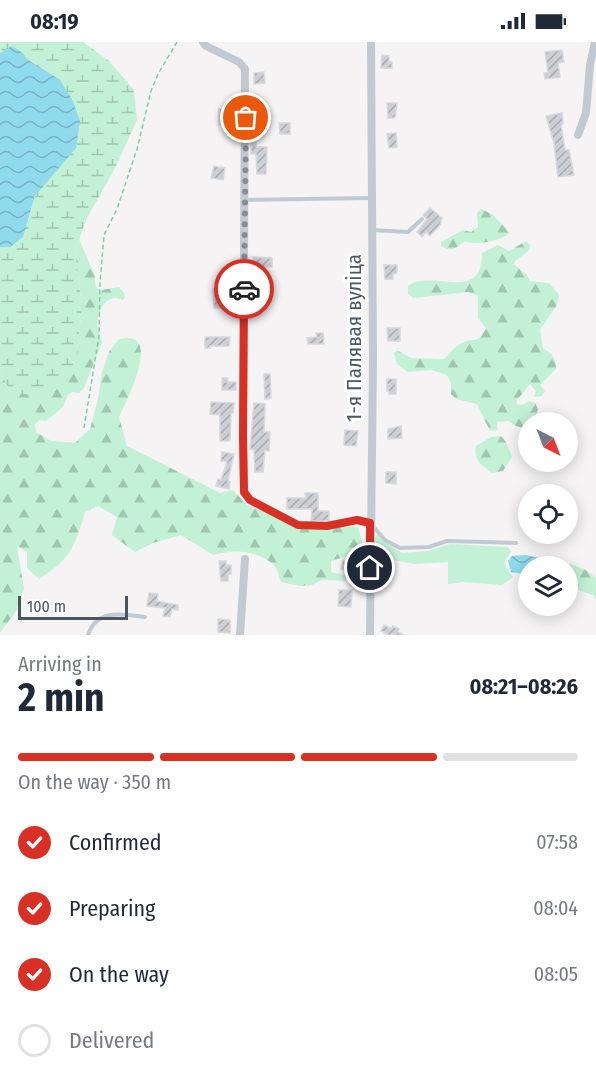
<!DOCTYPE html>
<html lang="en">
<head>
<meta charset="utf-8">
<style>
  body { margin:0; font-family:"Fira Sans Condensed",sans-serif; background:#f6f6f7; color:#1f2937; height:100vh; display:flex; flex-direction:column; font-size:22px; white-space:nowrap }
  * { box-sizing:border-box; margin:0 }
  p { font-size:20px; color:#747a83 }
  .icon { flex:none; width:33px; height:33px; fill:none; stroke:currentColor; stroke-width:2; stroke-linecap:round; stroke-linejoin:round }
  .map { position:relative; height:593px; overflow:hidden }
  .details { display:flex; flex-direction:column; background:#fff; flex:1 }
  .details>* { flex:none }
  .needle { width:39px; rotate:138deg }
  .buttons { position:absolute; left:518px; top:370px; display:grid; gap:12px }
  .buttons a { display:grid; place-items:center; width:60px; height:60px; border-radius:50%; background:#fff; box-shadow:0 3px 15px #0003; font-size:30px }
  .scale { position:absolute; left:18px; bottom:15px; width:110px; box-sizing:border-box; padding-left:6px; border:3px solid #4a5661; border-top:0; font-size:16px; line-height:21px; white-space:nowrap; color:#4a5661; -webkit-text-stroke:4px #fff; paint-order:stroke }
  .pin { position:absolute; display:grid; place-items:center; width:51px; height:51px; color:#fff; margin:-26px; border:3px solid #fff; border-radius:50%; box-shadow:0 2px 6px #0007 }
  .courier { position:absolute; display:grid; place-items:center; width:60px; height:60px; margin:-30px; border:4px solid #d93025; border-radius:50%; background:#fff; color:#222; box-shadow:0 2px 8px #0007 }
  .head em { font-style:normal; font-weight:700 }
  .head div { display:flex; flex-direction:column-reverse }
  .head { display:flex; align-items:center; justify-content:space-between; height:102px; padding:0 18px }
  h1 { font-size:39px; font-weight:700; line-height:45px }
  .bar { display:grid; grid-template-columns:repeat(4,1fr); gap:9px 6px; align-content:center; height:72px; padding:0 18px }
  .bar i { height:8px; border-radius:4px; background:#e0e1e3 }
  .bar .active { background:#d93025 }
  .bar p { grid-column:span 4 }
  ol { padding:0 18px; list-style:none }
  li { display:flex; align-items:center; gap:18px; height:66px }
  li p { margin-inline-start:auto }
  li .icon { padding:6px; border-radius:50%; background:#d93025; color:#fff; stroke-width:4 }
  li:last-child { color:#747a83 }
  li i { width:33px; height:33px; border:3px solid #e0e1e3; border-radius:50% }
  .status { display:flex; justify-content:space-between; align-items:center; height:42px; padding:0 30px; background:#fff; direction:ltr }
  .status svg { height:16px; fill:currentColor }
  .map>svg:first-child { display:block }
  .green { fill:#c3f1d5 }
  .forest { fill:url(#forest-firs) }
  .wetland { fill:url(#wetland-marsh) }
  .water { fill:url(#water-waves) }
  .building { fill:url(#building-hatch); stroke:#d7d9de; stroke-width:1.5 }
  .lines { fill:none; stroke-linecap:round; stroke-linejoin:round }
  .path { stroke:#7ad0a6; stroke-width:1.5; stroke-dasharray:4.5 3; stroke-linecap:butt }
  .service { stroke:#c1cad2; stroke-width:4 }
  .minor { stroke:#c1cad2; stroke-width:8 }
  .done { stroke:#868d94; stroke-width:6; stroke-dasharray:0 10.8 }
  .route { stroke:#d93025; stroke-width:8 }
  .labels { text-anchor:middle; stroke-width:6; stroke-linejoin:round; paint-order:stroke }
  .street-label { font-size:21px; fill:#4a5661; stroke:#fff }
</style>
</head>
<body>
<div class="status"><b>08:19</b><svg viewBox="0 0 49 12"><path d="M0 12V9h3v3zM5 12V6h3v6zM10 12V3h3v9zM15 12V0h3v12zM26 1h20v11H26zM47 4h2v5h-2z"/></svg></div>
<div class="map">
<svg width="596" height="593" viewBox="0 0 596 593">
  <defs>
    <pattern id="forest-firs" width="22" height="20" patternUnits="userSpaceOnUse" patternTransform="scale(1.5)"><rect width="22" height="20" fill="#c3f1d5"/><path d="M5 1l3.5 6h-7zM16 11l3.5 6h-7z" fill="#a0c6b0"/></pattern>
    <pattern id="wetland-marsh" width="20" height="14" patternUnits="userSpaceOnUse" patternTransform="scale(1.5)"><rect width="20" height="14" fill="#c3f1d5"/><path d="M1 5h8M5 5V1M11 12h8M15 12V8" fill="none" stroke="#a0c6b0"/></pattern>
    <pattern id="water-waves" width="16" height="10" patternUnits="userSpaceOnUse" patternTransform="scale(1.5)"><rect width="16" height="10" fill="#90daee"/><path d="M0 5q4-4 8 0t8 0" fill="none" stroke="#78b4c4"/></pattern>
    <pattern id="building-hatch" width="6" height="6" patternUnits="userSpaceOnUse" patternTransform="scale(1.5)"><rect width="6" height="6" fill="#cdcfd5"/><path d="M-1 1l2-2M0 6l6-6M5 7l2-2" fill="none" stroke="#a8abb0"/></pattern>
  </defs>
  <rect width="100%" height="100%" fill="#f5f3f3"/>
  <!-- green -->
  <polygon class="green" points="377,492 383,498 402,511 428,509 450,502 508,505 511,510 505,518 506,525 513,535 502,543 464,540 448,542 448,520 415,522 383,516 373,502"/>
  <!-- forest -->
  <g class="forest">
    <path d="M481,167L492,172L510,191C500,199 477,204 465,199C456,206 451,211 441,204V200L463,188L471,190L478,185L477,171Z"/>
    <path d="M79,197L95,234V241L97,246L101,248L119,245L124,251L125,256L122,258C108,250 98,268 97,280C97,287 100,293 102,300L84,346L79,351L72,350L68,353L63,365L46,379L39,378L35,383L36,390L51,399L75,401L90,387L98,357L102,330L109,310L119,297C125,296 132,295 137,299C150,312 126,361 119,375L127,404L220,451L233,448L247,463L296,481L358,485L362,500V514L358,518L344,515L331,519V530L349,534L345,539L322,538L312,543L300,544L281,540C279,534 277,526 273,522C256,508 233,507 213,513L181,493L153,501L135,510L112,493L117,475L98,464L85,470C75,504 71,517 39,537L27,526V510L17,504L24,547L16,569L0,591V330L11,351L77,312L82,265L75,208Z"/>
    <path d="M526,199L531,204L527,210L515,219L514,222L527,233L530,239L549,241L559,253L557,263L540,288L543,306C552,312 556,315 556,327L540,343L545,349L542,354L534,355L536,349L530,342L517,358V362L522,363L530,359L536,362L538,368L533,379L523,386L516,384L508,379L497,380L498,388L490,389L477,362L456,357L451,352V341L447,333L432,328L408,330L397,322L394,311L397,308L411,316L444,317C449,312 456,303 462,301C475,295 477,303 486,286L478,276V254L468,250L414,256L408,252V244C433,226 482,263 482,211L498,203L509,209Z"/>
    <path d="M501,394L506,400L512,415L503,429L492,431C481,423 473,417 476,404L491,395Z"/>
    <polygon points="571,522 586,528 596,536 596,557 593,553 567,544 567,525 565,525"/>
  </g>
  <!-- wetland -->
  <polygon class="wetland" points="0,0 83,0 109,19 134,48 137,78 114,128 87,176 75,208 82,265 77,312 66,341 38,353 11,351 0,330 0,205 10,205 29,177 35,154 48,137 37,22 26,17 23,11 0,11"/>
  <!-- water -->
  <g class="water">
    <polygon points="12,4 23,11 27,17 60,38 73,59 80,79 76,106 35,154 23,195 10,205 0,205 0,11"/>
    <polygon points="526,513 551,519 554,525 528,525 528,533 511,530 508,519 512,514"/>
  </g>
  <!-- building -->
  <g class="building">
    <polygon points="562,8 564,20 558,21 560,35 545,37 544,31 548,31 545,10"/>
    <polygon points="382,13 389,14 389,20 392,20 392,26 381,26"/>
    <polygon points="264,30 265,41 254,42 254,31"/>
    <polygon points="387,61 397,61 395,76 388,76"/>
    <polygon points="230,66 230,77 239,77 239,83 219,83 219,67"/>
    <polygon points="562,71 563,82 561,82 565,108 569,108 574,133 558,135 554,101 546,74"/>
    <polygon points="279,81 290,81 290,92 280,92"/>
    <polygon points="396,91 397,105 389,106 387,92"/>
    <polygon points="251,101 256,101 256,105 267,105 266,132 257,132 256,112 251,112"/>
    <polygon points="214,124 225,126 223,138 211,136"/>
    <polygon points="430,166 442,176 440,183 430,194 426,190 422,195 417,190 427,177 423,173"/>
    <polygon points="253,215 272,216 272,225 253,225"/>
    <polygon points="384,223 397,223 397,231 393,232 393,237 385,237"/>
    <polygon points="213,247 224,247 225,266 214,266"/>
    <polygon points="387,286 400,286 400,299 388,299"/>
    <polygon points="316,291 323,291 324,302 308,302 307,296 317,295"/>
    <polygon points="205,295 230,295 229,304 210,304 210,306 205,306"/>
    <polygon points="264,332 270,332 271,356 265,357"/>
    <polygon points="222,336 228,336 227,340 236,340 236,348 222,348"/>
    <polygon points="387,337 396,337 396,352 389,352 389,349 387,349"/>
    <polygon points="211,360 234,361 233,371 231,371 230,398 228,399 220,399 220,373 210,372"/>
    <polygon points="254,361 265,362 264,390 270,390 269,409 265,408 263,430 255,430 254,408 250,407"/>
    <polygon points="401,384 402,396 388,397 388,387"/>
    <polygon points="345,388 358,389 356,404 344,403"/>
    <polygon points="222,410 234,412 228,439 230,440 229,447 216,444 218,437 221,438 227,420 221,419"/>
    <polygon points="386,430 396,430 396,442 386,441"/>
    <polygon points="305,451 318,451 318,469 329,469 329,479 311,479 312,467 287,467 287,456 306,456"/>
    <polygon points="343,518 356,523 355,530 341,527"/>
    <polygon points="219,519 226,519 226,523 231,523 231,532 228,532 228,539 221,539"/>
    <polygon points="339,548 352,548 351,565 338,564"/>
    <polygon points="149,551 158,552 157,559 178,563 178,568 172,567 170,575 163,574 165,566 147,564"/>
    <polygon points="218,577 230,578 230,591 218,590"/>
    <polygon points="384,583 392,587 393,584 399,587 398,590 404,593 388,593 381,589"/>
  </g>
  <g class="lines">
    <!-- path -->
    <polyline class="path" points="84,386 99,294 100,241 104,193 117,167 137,107 151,49 158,32 177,0"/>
    <!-- service -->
    <g class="service">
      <polyline points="245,158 371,156"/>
      <polyline points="372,188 408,190 422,177"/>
      <polyline points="244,451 250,458 298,483 327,484 357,479 370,481 385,498 400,506 429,505 447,499 516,501"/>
      <path d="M88,593C97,566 122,572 145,575"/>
    </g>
    <!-- minor -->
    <g class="minor">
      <polyline points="203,0 206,4 239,20 245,27 243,394 244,450"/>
      <polyline points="578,93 586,71 590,23 595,0"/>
      <polyline points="240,593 245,517"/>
      <polyline points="370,593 373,317 371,0"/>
    </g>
  </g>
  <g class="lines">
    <!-- done -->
    <polyline class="done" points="244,247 246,76"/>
    <!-- route -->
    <polyline class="route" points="244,247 243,394 244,450 250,458 298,483 327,484 357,478 370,481 370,526"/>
  </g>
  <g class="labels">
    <!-- street labels -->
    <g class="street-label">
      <text transform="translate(354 296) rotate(-90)" y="7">1-я Палявая вуліца</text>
    </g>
  </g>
</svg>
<div class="buttons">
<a><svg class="needle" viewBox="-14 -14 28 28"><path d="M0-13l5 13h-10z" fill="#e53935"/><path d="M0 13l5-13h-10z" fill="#747a83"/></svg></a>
<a><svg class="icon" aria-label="locate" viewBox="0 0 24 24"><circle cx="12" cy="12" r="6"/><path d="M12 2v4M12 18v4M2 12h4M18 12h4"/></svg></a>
<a><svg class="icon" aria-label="layers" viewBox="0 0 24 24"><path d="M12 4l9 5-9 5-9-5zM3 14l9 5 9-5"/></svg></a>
</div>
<div class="scale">100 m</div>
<div class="pin" style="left:246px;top:76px;background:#ea580c"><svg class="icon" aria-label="bag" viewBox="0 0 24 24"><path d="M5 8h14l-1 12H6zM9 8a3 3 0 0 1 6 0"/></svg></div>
<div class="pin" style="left:370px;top:526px;background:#1f2937"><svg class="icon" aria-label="home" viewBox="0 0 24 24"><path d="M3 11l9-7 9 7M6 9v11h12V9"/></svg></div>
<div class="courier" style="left:244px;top:247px"><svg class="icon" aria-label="car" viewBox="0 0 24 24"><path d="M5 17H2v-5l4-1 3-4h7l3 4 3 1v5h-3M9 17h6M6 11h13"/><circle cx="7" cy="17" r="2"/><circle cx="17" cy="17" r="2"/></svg></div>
</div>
<section class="details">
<div class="head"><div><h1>2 min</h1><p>Arriving in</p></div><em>08:21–08:26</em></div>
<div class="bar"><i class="active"></i><i class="active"></i><i class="active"></i><i></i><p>On the way · 350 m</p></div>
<ol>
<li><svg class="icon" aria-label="check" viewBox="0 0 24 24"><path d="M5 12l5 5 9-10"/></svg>Confirmed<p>07:58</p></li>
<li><svg class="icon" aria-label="check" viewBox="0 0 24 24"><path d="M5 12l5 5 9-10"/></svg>Preparing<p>08:04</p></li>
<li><svg class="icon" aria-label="check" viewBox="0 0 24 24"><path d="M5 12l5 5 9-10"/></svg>On the way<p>08:05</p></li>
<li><i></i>Delivered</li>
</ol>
</section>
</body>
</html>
